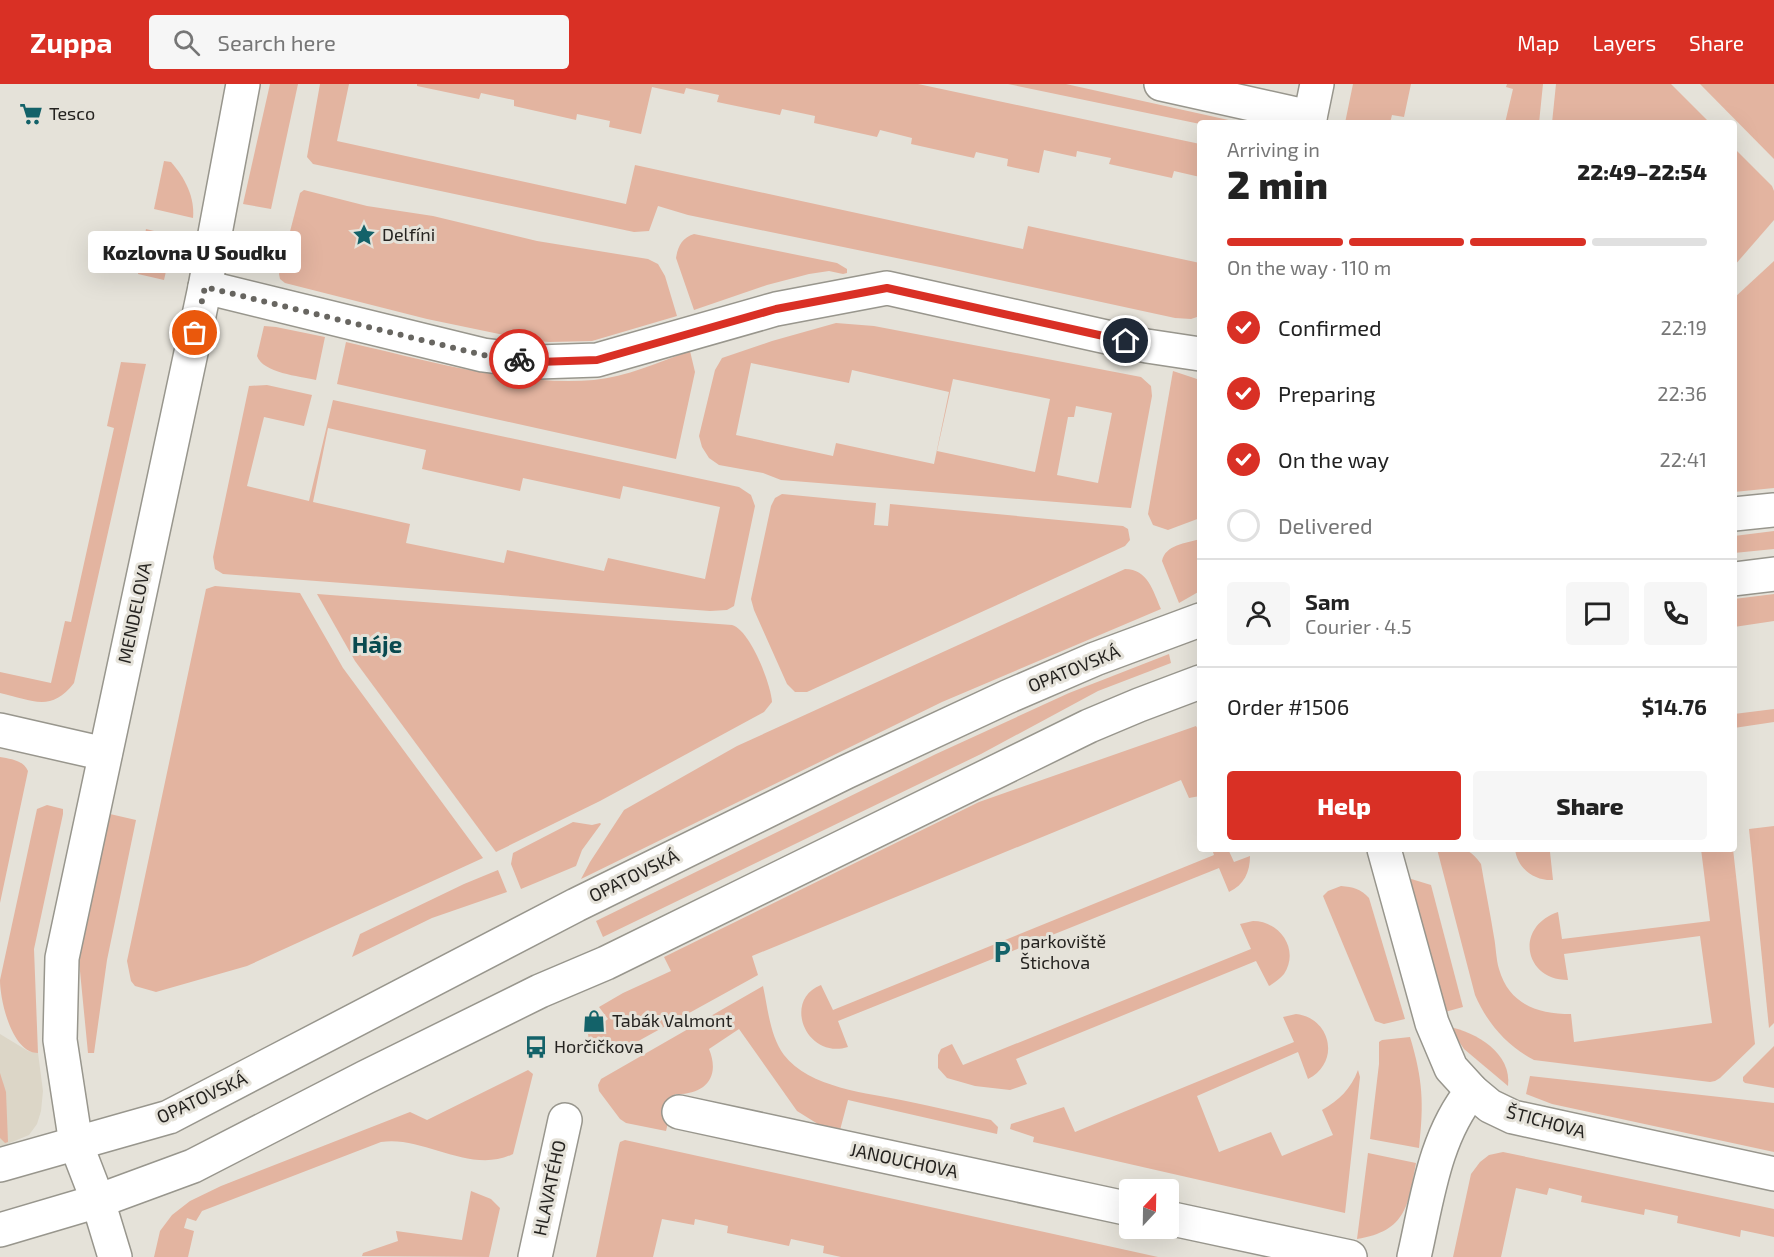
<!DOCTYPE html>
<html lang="en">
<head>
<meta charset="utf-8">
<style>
  body { margin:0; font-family:"Exo 2",sans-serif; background:#f6f6f6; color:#222; height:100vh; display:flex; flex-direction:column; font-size:22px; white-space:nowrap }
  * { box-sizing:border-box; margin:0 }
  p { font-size:20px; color:#767676 }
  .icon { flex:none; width:33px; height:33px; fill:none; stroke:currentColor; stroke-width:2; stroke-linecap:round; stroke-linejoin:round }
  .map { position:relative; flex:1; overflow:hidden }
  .drawer { position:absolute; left:1197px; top:36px; width:540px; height:732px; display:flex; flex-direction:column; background:#fff; border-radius:6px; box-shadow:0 6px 24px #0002 }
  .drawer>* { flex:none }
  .needle { width:39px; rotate:22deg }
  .fabs { position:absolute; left:1119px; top:1095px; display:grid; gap:12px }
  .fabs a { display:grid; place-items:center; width:60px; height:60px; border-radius:6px; background:#fff; box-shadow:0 6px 24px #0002; font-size:30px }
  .pin { position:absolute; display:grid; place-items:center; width:51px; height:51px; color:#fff; margin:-26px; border:3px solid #fff; border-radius:50%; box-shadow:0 2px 6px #0007 }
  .courier { position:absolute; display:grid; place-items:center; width:60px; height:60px; margin:-30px; border:4px solid #d93025; border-radius:50%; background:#fff; color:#222; box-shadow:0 2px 8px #0007 }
  .bubble { position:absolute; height:42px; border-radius:6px; background:#fff; box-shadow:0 6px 24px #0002; font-size:20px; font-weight:800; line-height:42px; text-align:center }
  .headline em { font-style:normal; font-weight:800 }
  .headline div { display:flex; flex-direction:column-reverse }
  .headline { display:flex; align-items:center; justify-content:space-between; height:102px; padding:0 30px }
  h1 { font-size:39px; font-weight:800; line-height:45px }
  .bar { display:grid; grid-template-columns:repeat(4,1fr); gap:9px 6px; align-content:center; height:72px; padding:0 30px }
  .bar i { height:8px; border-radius:4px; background:#e0e0e0 }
  .bar .selected { background:#d93025 }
  .bar p { grid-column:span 4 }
  .line { display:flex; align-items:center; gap:15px; padding:0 30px; border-top:2px solid #e0e0e0 }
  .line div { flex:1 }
  .round { display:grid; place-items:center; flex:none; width:63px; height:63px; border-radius:6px; background:#f6f6f6 }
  ol { padding:0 30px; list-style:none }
  li { display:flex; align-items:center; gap:18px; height:66px }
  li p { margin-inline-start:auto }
  li .icon { padding:6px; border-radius:50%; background:#d93025; color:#fff; stroke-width:4 }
  li:last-child { color:#767676 }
  li i { width:33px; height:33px; border:3px solid #e0e0e0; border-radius:50% }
  .primary-button { display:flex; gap:12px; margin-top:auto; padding:12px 30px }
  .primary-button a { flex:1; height:69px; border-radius:6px; background:#d93025; color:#fff; font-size:24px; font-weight:800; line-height:69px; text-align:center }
  .primary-button a+a { background:#f6f6f6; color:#222 }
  header { display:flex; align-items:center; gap:36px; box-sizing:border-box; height:84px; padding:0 30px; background:#d93025; color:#fff }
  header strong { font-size:28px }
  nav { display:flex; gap:33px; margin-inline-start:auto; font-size:21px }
  .search { width:420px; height:54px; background:#f6f6f6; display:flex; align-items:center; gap:15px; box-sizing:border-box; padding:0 21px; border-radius:6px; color:#767676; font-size:22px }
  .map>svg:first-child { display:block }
  .built { fill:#dcd6c7 }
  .green { fill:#e3b4a0; fill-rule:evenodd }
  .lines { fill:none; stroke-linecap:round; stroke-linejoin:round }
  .street-casing { stroke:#98968d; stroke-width:36 }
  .secondary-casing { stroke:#98968d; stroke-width:36 }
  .street { stroke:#fff; stroke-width:33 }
  .secondary { stroke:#fff; stroke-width:33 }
  .done { stroke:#686661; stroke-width:6; stroke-dasharray:0 10.8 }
  .route { stroke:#d93025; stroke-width:8 }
  .labels { text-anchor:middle; stroke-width:6; stroke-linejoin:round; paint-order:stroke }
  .poi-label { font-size:18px; fill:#252320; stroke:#e5e2d9; text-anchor:start }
  .street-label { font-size:18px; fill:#252320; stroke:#e5e2d9 }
  .district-label { font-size:24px; font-weight:bold; fill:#094a4f; stroke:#e5e2d9 }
</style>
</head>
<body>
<header>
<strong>Zuppa</strong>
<div class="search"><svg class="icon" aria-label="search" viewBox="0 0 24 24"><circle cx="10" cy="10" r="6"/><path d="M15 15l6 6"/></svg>Search here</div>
<nav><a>Map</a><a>Layers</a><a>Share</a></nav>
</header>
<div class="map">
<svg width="1774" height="1173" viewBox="0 0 1774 1173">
  <rect width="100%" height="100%" fill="#e5e2d9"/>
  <!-- built -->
  <polygon class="built" points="0,950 28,967 38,969 43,1007 41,1027 37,1040 29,1051 0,1063"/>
  <!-- green -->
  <g class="green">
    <polygon points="270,0 298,0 271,125 243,120"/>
    <polygon points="320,0 349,0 337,57 626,120 635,81 1023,165 1028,142 1200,179 1200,232 1191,235 1175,234 940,183 688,131 658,122 649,147 634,148 313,80 307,73"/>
    <polygon points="417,0 918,0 1200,60 1200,93 1174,87 1172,94 1109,80 1111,74 1077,67 1076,73 1044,66 1039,89 1007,82 1008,75 976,68 974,74 911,60 912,54 880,46 877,53 814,39 815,32 782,25 780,31 717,18 719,11 686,4 684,10 652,3 641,50 609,43 610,37 577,30 576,36 514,22 514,16 481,9 479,15 417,2"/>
    <polygon points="1008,0 1066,0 1242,39 1200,40"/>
    <polygon points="1353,0 1411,0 1404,33 1392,31 1390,39 1345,39"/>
    <polygon points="1507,0 1543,0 1539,39 1505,39 1513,5 1506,3"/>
    <polygon points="1556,0 1671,0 1710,39 1552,39"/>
    <polygon points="1700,0 1774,0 1774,75"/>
    <polygon points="1734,64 1772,102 1774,107 1774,136 1734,182"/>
    <path d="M164,77L171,78C185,94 195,113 193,134L154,125Z"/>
    <polygon points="304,106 367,122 433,132 537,157 648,175 658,180 665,192 677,232 592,257 549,258 528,256 427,235 285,199 280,195 279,190 300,109"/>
    <polygon points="146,145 174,152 164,196 138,190"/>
    <path d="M694,150L837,179L847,185V189L843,190L829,187L809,190L767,201L694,226L676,174C678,162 682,154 694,150Z"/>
    <polygon points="1774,177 1774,404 1734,408 1734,214"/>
    <path d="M836,239L874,242L1141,293L1151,302L1152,312L1131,424L781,396L763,389L719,381L709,374L702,363L699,352L715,286L722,274L772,257ZM751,279L849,299L852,286L949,308L934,380L836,359L833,372L736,351ZM953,295L1050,315L1035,388L937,367ZM1076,322L1112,329L1098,399L1057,391L1068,333H1074Z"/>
    <path d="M264,242L276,243L325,253L316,296C299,292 263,289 257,272Z"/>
    <path d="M346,258C422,275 516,303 594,296C626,293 659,278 690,267L695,288L676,375L337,300Z"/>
    <path d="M121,278L146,280L74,599C51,629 32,616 0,609V588L51,599L65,537L71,538L114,344L107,342Z"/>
    <polygon points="1173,287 1200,296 1200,434 1168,446 1153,441 1148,430"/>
    <path d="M267,301L312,311L304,342L264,333L247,402L309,417L333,316L739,403L751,411L755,422L734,522L727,526L710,527L223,490L215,485L213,473L249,302ZM328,344L426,366L422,385L520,407L523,394L620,415L623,402L720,423L705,495L608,474L604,487L507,466L504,479L406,459L410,440L313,418Z"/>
    <polygon points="782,410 876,419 874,441 888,442 890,420 1123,442 1128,445 1130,456 1125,462 807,608 795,608 787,600 754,526 751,515 771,422 775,414"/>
    <polygon points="1774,447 1774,465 1734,469 1734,452"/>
    <path d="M1200,455V507L1179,519L1162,477C1165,461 1186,459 1200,455Z"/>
    <path d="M1125,485C1148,485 1153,507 1161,525L942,618L581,795L590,778L624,726L737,662Z"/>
    <polygon points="215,502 300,509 343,584 483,774 247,882 156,908 135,902 131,897 127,877 206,505"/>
    <path d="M317,510L732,541C750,546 771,600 772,618L764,628L600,717L496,768L355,577Z"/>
    <polygon points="1774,510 1774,537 1734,543 1734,515"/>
    <polygon points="1169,570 1171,579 1098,607 981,670 603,853 596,837 936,670 1069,609"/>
    <polygon points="1774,625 1774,638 1734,644 1734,630"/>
    <polygon points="1196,642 1200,649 1200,712 1189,714 1181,696 752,872 758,891 613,971 603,970 590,962 588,950 608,935 599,923 623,909 671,887 664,873 979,718"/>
    <path d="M0,673C11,675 23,676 28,687L0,819Z"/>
    <path d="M47,721L63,725V730L34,865L38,969C12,969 0,917 0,896L37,725Z"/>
    <polygon points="110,730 136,736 107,876 94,969 88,969 79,877"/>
    <polygon points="573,738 592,741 600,739 601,740 582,766 576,782 521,805 511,780 513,769"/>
    <polygon points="1774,742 1774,939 1769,944 1749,745"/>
    <path d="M1212,765H1228L1234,778L1250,772C1250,788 1244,801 1229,808L1219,784L838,937L848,963C806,976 782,916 821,901L833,926L1214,771Z"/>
    <path d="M1437,765C1459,765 1467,760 1481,780C1485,804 1490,828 1494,853C1496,863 1496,875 1499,885C1509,920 1537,930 1571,930L1574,958L1712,939L1700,852L1564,870L1568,896C1524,896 1514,843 1558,828L1562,855L1710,837L1701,765H1733L1755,960L1720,994L1715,997L1710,998L1534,976C1507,962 1487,939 1475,911Z"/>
    <path d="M1515,765H1571L1550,768L1553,796C1534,797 1517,784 1515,765Z"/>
    <polygon points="498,786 507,808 432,834 352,873 360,850 464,800"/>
    <polygon points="1408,794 1431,801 1463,923 1445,928"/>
    <path d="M1341,802C1353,803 1361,805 1369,814L1405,935L1384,940L1375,937L1323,812L1328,807Z"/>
    <path d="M1253,837C1280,837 1300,866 1284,890C1280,895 1274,899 1269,902L1256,877L1016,975L1027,1000L1010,1006L975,1002L947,994L938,984V971L941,965L952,960L963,981L1251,865L1240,840Z"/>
    <path d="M763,902C768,925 770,952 784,971C809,1004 868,1009 906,1017C934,1023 963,1029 991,1036L998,1043L997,1050L848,1016L840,1046L821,1042L797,1027L739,945L709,965C721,994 704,1011 675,1010L666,1047L626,1039L620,1035L599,1007L598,1001L601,995Z"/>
    <path d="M1296,930C1331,934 1341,978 1308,995L1298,968L1197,1012L1219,1068L1271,1048L1282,1072L1333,1051L1322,1026C1339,1016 1351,1005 1358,986L1360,993L1345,1129L1033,1058L1034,1053L1010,1045L1011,1040L1064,1023L1075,1048L1294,958L1283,933Z"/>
    <path d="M1449,943C1476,948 1512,969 1508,1002L1464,965Z"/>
    <path d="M1410,953C1423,996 1424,1019 1419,1064L1370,1055L1379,980V958L1382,956Z"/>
    <polygon points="1774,962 1774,1004 1745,999 1743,997 1743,993"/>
    <path d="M528,986L533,990L513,1070C470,1091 423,1051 381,1058L202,1127L196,1137L187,1134L184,1144L194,1147L188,1173H154L160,1147L172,1131L190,1117L221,1102L410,1028L427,1036Z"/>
    <polygon points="0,989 6,1008 8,1058 5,1059 0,1054"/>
    <polygon points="1530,992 1774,1019 1774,1068 1552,1020 1526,1010"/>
    <polygon points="625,1056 1158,1173 841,1173 823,1169 824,1162 791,1155 789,1162 727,1149 728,1142 695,1135 694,1141 662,1135 653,1173 596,1173 619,1061 620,1058"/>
    <polygon points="1503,1068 1774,1125 1774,1153 1741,1146 1740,1153 1677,1139 1678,1132 1645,1125 1644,1131 1581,1118 1582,1112 1549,1104 1547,1111 1516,1104 1501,1173 1453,1173 1471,1090 1480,1078 1489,1071"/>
    <path d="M1368,1069L1416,1079C1408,1121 1407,1147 1357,1155Z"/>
    <polygon points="471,1107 491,1115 500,1124 489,1173 362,1172 363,1169 398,1157 396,1147 462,1156"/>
  </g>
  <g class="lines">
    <!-- street casing -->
    <g class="street-casing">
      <g id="street">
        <polyline points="1161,0 1310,33"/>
        <polyline points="1309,39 1317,0"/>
        <polyline points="205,203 483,271 538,278 597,276 776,225 887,204 1147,262 1200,270"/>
        <polyline points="0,646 105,670"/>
        <polyline points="1384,765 1432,939 1451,984 1472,1007 1490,1022 1513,1033 1774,1090"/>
        <polyline points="679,1028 1130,1125"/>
        <polyline points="1168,1134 1350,1173"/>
        <polyline points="115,1173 98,1117 76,1060 60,956 62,874 205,203 243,0"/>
        <polyline points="535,1173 565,1036"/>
        <path d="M1414,1173C1427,1117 1434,1053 1472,1007"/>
      </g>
    </g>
    <!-- secondary casing -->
    <g class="secondary-casing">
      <g id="secondary">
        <polyline points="1734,430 1774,426"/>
        <polyline points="1734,495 1774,490"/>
        <polyline points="0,1081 169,1033 576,821 846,688 1007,613 1095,575 1200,536"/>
        <polyline points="0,1146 98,1117 193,1082 366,993 540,907 606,879 1089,642 1139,621 1200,598"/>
      </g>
    </g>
    <!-- street -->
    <use href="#street" class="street"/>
    <!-- secondary -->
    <use href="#secondary" class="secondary"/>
  </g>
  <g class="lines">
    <!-- done -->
    <polyline class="done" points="195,249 205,203 483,271 519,275"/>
    <!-- route -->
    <polyline class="route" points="519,275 538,278 597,276 776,225 887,204 1126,257"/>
  </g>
  <!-- icons -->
  <defs>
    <g id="supermarket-bare" transform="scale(1.8)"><path d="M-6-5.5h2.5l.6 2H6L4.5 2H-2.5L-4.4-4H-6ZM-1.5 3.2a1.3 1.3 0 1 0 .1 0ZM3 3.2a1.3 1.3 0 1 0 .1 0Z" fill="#136269" stroke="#e5e2d9" stroke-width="2.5" paint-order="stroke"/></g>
    <g id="sight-bare" transform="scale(1.8)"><path d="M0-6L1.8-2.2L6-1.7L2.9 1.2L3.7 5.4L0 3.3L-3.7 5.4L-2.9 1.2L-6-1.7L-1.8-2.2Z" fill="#136269" stroke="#e5e2d9" stroke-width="2.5" paint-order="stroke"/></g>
    <g id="parking-bare" transform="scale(1.8)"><path d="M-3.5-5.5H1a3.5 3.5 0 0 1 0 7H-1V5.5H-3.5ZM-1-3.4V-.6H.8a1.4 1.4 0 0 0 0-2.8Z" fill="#136269" stroke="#e5e2d9" stroke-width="2.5" paint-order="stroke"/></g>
    <g id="shop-bare" transform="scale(1.8)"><path d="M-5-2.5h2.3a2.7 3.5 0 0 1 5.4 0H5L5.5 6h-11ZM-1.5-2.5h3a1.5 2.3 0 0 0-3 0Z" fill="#136269" stroke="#e5e2d9" stroke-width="2.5" paint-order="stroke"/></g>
    <g id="bus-bare" transform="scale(1.8)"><path d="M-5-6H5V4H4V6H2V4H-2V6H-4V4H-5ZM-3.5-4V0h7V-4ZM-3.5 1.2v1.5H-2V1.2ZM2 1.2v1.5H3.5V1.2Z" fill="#136269" stroke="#e5e2d9" stroke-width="2.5" paint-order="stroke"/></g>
  </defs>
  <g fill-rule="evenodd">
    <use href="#supermarket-bare" x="31" y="30"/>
    <use href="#sight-bare" x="364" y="151"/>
    <use href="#parking-bare" x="1002" y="868"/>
    <use href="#shop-bare" x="594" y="937"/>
    <use href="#bus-bare" x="536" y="963"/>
  </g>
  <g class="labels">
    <!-- poi labels -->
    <g class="poi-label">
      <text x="49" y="36">Tesco</text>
      <text x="382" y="157">Delfíni</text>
      <text x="1020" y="864">parkoviště<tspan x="1020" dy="21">Štichova</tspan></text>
      <text x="612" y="943">Tabák Valmont</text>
      <text x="554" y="969">Horčičkova</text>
    </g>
    <!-- street labels -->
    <g class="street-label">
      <text transform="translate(135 529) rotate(-78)" y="6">MENDELOVA</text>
      <text transform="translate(1074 585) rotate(-22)" y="6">OPATOVSKÁ</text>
      <text transform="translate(634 792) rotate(-26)" y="6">OPATOVSKÁ</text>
      <text transform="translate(202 1014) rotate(-25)" y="6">OPATOVSKÁ</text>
      <text transform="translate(1546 1038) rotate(15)" y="6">ŠTICHOVA</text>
      <text transform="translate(904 1077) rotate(12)" y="6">JANOUCHOVA</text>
      <text transform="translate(550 1104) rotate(-78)" y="6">HLAVATÉHO</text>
    </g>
    <!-- district labels -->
    <g class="district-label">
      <text x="377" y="569">Háje</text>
    </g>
  </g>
</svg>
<div class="fabs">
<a><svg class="needle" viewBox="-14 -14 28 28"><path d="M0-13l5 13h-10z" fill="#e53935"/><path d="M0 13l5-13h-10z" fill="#767676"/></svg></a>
</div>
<div class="pin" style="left:195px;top:249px;background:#ea580c"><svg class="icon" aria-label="bag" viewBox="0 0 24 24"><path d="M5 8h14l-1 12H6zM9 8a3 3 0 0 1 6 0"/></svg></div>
<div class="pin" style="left:1126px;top:257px;background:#1f2937"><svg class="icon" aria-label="home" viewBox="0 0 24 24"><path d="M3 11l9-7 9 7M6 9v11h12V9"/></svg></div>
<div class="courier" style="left:519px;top:275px"><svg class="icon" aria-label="bike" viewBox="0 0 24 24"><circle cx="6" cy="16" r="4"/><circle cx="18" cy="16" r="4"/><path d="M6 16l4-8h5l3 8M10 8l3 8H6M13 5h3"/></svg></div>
<div class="bubble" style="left:88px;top:147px;width:213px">Kozlovna U Soudku</div>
<section class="drawer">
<div class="headline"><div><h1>2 min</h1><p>Arriving in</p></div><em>22:49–22:54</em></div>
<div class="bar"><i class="selected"></i><i class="selected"></i><i class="selected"></i><i></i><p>On the way · 110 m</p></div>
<ol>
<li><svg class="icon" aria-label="check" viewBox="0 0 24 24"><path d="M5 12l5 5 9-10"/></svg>Confirmed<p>22:19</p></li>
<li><svg class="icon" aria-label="check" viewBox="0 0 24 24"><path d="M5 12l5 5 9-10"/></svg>Preparing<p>22:36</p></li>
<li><svg class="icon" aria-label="check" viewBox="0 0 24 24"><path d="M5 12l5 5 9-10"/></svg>On the way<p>22:41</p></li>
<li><i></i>Delivered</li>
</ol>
<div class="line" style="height:108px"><a class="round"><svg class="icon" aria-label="person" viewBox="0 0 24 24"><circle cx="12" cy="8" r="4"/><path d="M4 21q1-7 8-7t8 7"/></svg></a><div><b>Sam</b><p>Courier · 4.5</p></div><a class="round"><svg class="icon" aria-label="chat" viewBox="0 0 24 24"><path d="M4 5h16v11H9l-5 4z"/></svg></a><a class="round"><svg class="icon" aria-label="phone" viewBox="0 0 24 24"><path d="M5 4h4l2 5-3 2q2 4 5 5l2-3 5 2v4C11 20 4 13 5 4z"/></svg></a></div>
<div class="line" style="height:78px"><div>Order #1506</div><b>$14.76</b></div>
<div class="primary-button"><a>Help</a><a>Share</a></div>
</section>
</div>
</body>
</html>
